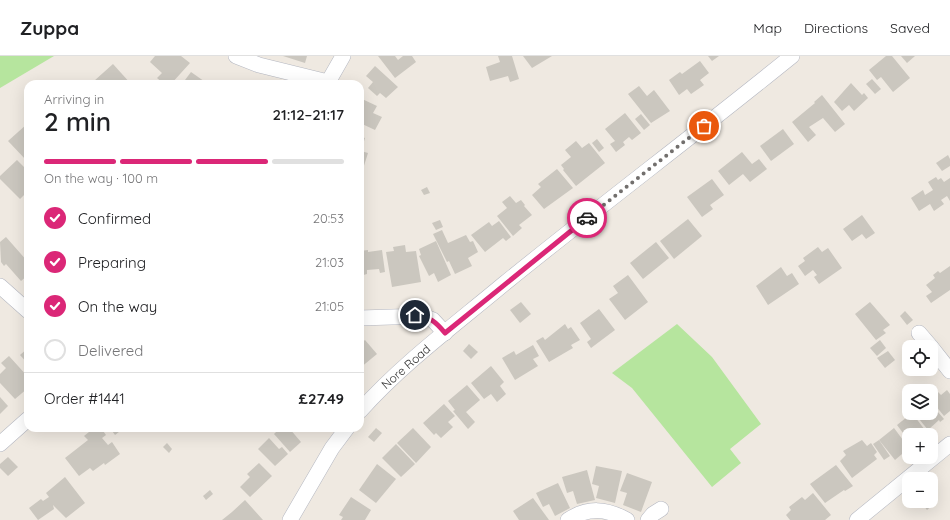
<!DOCTYPE html>
<html lang="en">
<head>
<meta charset="utf-8">
<style>
  body { margin:0; font-family:Quicksand,sans-serif; background:#f6f6f6; color:#202124; height:100vh; display:flex; flex-direction:column; font-size:15px; white-space:nowrap }
  * { box-sizing:border-box; margin:0 }
  p { font-size:13px; color:#757577 }
  .icon { flex:none; width:22px; height:22px; fill:none; stroke:currentColor; stroke-width:2; stroke-linecap:round; stroke-linejoin:round }
  .map { position:relative; flex:1; overflow:hidden }
  .sheet { position:absolute; left:24px; top:24px; width:340px; height:352px; display:flex; flex-direction:column; background:#fff; border-radius:12px; box-shadow:0 4px 16px #0002 }
  .sheet>* { flex:none }
  .controls { position:absolute; left:902px; top:284px; display:grid; gap:8px }
  .controls a { display:grid; place-items:center; width:36px; height:36px; border-radius:8px; background:#fff; box-shadow:0 4px 16px #0002; font-size:20px }
  .pin { position:absolute; display:grid; place-items:center; width:34px; height:34px; color:#fff; margin:-17px; border:2px solid #fff; border-radius:50%; box-shadow:0 1px 4px #0007 }
  .courier { position:absolute; display:grid; place-items:center; width:40px; height:40px; margin:-20px; border:3px solid #db2777; border-radius:50%; background:#fff; color:#222; box-shadow:0 1px 5px #0007 }
  .headline em { font-style:normal; font-weight:600 }
  .headline div { display:flex; flex-direction:column-reverse }
  .headline { display:flex; align-items:center; justify-content:space-between; height:68px; padding:0 20px }
  h1 { font-size:26px; font-weight:600; line-height:30px }
  .bar { display:grid; grid-template-columns:repeat(4,1fr); gap:6px 4px; align-content:center; height:48px; padding:0 20px }
  .bar i { height:5px; border-radius:3px; background:#e0e0e0 }
  .bar .on { background:#db2777 }
  .bar p { grid-column:span 4 }
  .line { display:flex; align-items:center; gap:10px; padding:0 20px; border-top:1px solid #e0e0e0 }
  .line div { flex:1 }
  ol { padding:0 20px; list-style:none }
  li { display:flex; align-items:center; gap:12px; height:44px }
  li p { margin-inline-start:auto }
  li .icon { padding:4px; border-radius:50%; background:#db2777; color:#fff; stroke-width:4 }
  li:last-child { color:#757577 }
  li i { width:22px; height:22px; border:2px solid #e0e0e0; border-radius:50% }
  header { display:flex; align-items:center; gap:24px; box-sizing:border-box; height:56px; padding:0 20px; background:#fff; border-bottom:1px solid #e0e0e0 }
  header strong { font-size:19px }
  nav { display:flex; gap:22px; margin-inline-start:auto; font-size:14px }
  .map>svg:first-child { display:block }
  .green { fill:#b6e59e }
  .building { fill:#cbc7bf }
  .lines { fill:none; stroke-linecap:round; stroke-linejoin:round }
  .minor-casing { stroke:#b4b7c1; stroke-width:16 }
  .minor { stroke:#fff; stroke-width:15 }
  .done { stroke:#726f6d; stroke-width:4; stroke-dasharray:0 7.2 }
  .route { stroke:#db2777; stroke-width:5 }
  .labels { text-anchor:middle; stroke-width:3; stroke-linejoin:round; paint-order:stroke }
  .street-label { font-size:12px; fill:#2e2e2e; stroke:#fff }
</style>
</head>
<body>
<header>
<strong>Zuppa</strong>
<nav><a>Map</a><a>Directions</a><a>Saved</a></nav>
</header>
<div class="map">
<svg width="950" height="464" viewBox="0 0 950 464">
  <rect width="100%" height="100%" fill="#efe9e1"/>
  <!-- green -->
  <g class="green">
    <polygon points="0,0 54,0 0,32"/>
    <polygon points="677,268 712,301 761,368 730,393 741,407 712,431 632,332 612,317"/>
  </g>
  <!-- building -->
  <g class="building">
    <polygon points="155,0 181,0 190,7 171,28 164,28 157,22 162,17 150,6"/>
    <polygon points="283,0 307,0 305,7"/>
    <polygon points="378,0 395,0 398,4 403,0 412,0 416,6 395,22"/>
    <polygon points="498,0 512,0 519,23 510,26 508,20 490,25 486,11 500,6"/>
    <polygon points="523,0 552,0 532,12"/>
    <polygon points="708,0 719,0 712,5"/>
    <polygon points="886,0 892,0 910,22 893,36 881,21 877,24 869,14"/>
    <polygon points="901,0 915,0 907,7"/>
    <polygon points="700,5 709,17 700,24 704,29 691,38 687,33 679,39 669,24 680,16 682,18"/>
    <polygon points="113,8 131,28 96,28 94,25"/>
    <polygon points="375,10 398,31 386,42 380,37 377,40 368,32 373,26 366,20"/>
    <polygon points="191,16 208,28 182,28"/>
    <polygon points="872,23 881,33 875,38 866,28"/>
    <polygon points="268,24 288,27 288,28 267,28"/>
    <polygon points="851,27 862,39 864,37 868,42 854,55 849,49 842,55 834,46"/>
    <polygon points="639,30 647,40 654,34 670,55 651,67 628,38"/>
    <polygon points="822,39 845,68 835,76 823,62 809,71 816,79 808,86 792,66 815,47 814,46"/>
    <polygon points="360,42 377,50 373,57 382,61 375,74 360,67"/>
    <polygon points="625,57 641,77 632,84 629,81 623,86 625,89 616,96 610,88 615,85 605,73"/>
    <polygon points="641,58 650,69 644,74 635,63"/>
    <polygon points="27,68 28,104 27,105 8,85"/>
    <polygon points="783,73 794,88 771,105 760,90"/>
    <polygon points="360,80 365,82 361,95 368,97 362,116 360,116"/>
    <polygon points="597,83 604,92 599,96 592,87"/>
    <polygon points="576,85 582,92 589,87 605,107 576,130 563,114 564,113 561,109 571,101 565,94"/>
    <polygon points="742,96 752,108 759,103 767,113 750,126 743,118 729,129 718,115"/>
    <polygon points="948,99 950,103 950,110 942,115 936,107"/>
    <polygon points="17,104 28,115 28,140 26,137 20,143 0,123 0,120"/>
    <polygon points="557,113 573,132 544,153 532,139 541,131 538,128"/>
    <polygon points="936,121 938,124 941,122 944,126 950,122 950,145 947,140 941,144 944,148 934,155 930,148 919,155 911,142 923,134 925,139 933,134 928,126"/>
    <polygon points="712,123 724,139 710,149 713,153 702,161 687,141"/>
    <polygon points="427,131 430,137 424,139 421,134"/>
    <polygon points="510,140 516,147 521,144 525,149 524,150 532,159 519,169 522,172 513,180 497,160 507,152 502,146"/>
    <polygon points="862,159 875,177 866,183 862,178 852,185 843,173"/>
    <polygon points="688,163 702,180 674,203 660,185"/>
    <polygon points="440,164 443,171 436,174 432,167"/>
    <polygon points="499,165 511,181 506,185 503,182 485,196 471,179 489,166 492,170"/>
    <polygon points="442,174 448,187 466,179 470,186 473,185 478,196 468,202 472,210 455,218 449,205 447,206 433,178"/>
    <polygon points="6,181 28,206 28,219 21,225 6,208 4,210 1,206 0,186"/>
    <polygon points="436,185 451,219 438,226 434,217 429,220 419,200 421,199 419,193"/>
    <polygon points="656,186 669,202 643,223 630,207"/>
    <polygon points="405,189 406,196 416,195 421,226 392,231 386,196 394,195 393,191"/>
    <polygon points="818,191 822,196 828,192 842,212 819,228 814,221 817,219 813,214 805,220 798,210 805,205 803,202"/>
    <polygon points="368,194 368,196 382,194 385,216 380,217 379,213 367,214 367,218 360,220 360,195"/>
    <polygon points="950,210 950,234 931,247 926,240 932,236 926,229 935,222 933,219 938,215 940,217"/>
    <polygon points="781,211 787,220 792,217 799,228 768,249 756,230"/>
    <polygon points="628,219 648,246 625,264 609,243 618,237 613,230"/>
    <polygon points="521,246 531,258 520,267 510,254"/>
    <polygon points="870,246 890,269 883,274 886,277 876,284 855,258"/>
    <polygon points="599,253 615,274 591,292 587,286 591,283 580,267"/>
    <polygon points="905,255 913,264 907,269 900,260"/>
    <polygon points="565,268 568,273 571,271 580,284 571,289 573,292 549,306 536,285 543,281 545,284"/>
    <polygon points="365,284 377,298 360,312 360,288"/>
    <polygon points="880,284 886,292 877,300 870,292"/>
    <polygon points="469,288 478,296 471,303 463,295"/>
    <polygon points="533,289 539,300 533,303 538,310 515,324 502,302 514,295 516,299"/>
    <polygon points="28,292 28,308 20,299"/>
    <polygon points="888,295 895,304 885,312 877,302"/>
    <polygon points="9,300 28,321 28,332 15,343 0,327 0,318 6,312 1,307"/>
    <polygon points="491,310 504,326 500,330 506,338 497,346 491,338 484,343 471,327"/>
    <polygon points="467,329 480,344 466,356 475,366 468,373 453,355 455,354 448,345"/>
    <polygon points="947,334 950,338 950,355 944,360 931,344 931,341 937,335 941,339"/>
    <polygon points="0,341 8,350 0,358"/>
    <polygon points="444,348 455,360 448,366 453,371 441,382 436,377 434,379 423,367"/>
    <polygon points="931,348 944,363 940,366 939,364 928,374 915,358 931,357"/>
    <polygon points="912,357 928,378 909,379 909,385 897,369"/>
    <polygon points="94,372 101,372 106,379 102,382 108,389 112,386 120,398 105,409 104,407 93,415 90,412 79,420 65,402 88,384 84,380"/>
    <polygon points="110,372 124,372 115,379"/>
    <polygon points="280,372 289,372 301,386 290,396 274,378"/>
    <polygon points="376,372 382,377 374,386 368,381"/>
    <polygon points="413,372 431,391 416,407 397,387"/>
    <polygon points="894,372 909,392 895,404 879,384"/>
    <polygon points="269,382 279,393 282,391 288,398 275,410 258,393"/>
    <polygon points="862,384 867,390 871,387 877,396 874,399 877,403 852,422 840,405 846,399 843,395"/>
    <polygon points="879,384 890,400 884,404 873,388"/>
    <polygon points="167,387 172,393 169,397 163,391"/>
    <polygon points="396,388 415,408 401,421 382,402"/>
    <polygon points="8,401 18,411 8,420 0,412 0,408"/>
    <polygon points="259,407 272,420 250,441 240,431 250,421 247,418"/>
    <polygon points="377,408 396,423 376,447 359,434"/>
    <polygon points="836,409 853,430 845,435 844,434 825,447 810,428"/>
    <polygon points="596,410 622,415 615,447 596,442 599,430 592,428"/>
    <polygon points="587,414 595,444 577,448 573,435 567,437 562,421"/>
    <polygon points="627,417 652,426 641,456 623,449 627,437 620,435"/>
    <polygon points="65,421 85,447 66,462 53,449 54,453 38,464 29,452 41,443 43,445 49,441 46,437"/>
    <polygon points="558,427 570,452 555,460 549,448 543,451 536,437"/>
    <polygon points="210,434 213,438 206,444 203,440"/>
    <polygon points="813,437 831,459 825,464 790,464 786,459 791,454 789,451 802,441 805,444"/>
    <polygon points="351,441 371,454 365,464 341,464 343,461 339,459"/>
    <polygon points="533,442 549,464 519,464 513,455"/>
    <polygon points="931,442 935,447 927,454 920,445 931,445"/>
    <polygon points="245,444 263,464 222,464 232,456"/>
  </g>
  <g class="lines">
    <!-- minor casing -->
    <g class="minor-casing">
      <g id="minor">
        <polyline points="236,0 259,9 328,26"/>
        <polyline points="327,28 343,0"/>
        <polyline points="0,230 28,255"/>
        <polyline points="360,262 423,260 433,264 445,277"/>
        <polyline points="919,277 931,291"/>
        <polyline points="931,291 950,315"/>
        <path d="M360,355C403,307 456,268 505,227C600,150 697,77 792,0"/>
        <polyline points="0,388 28,363"/>
        <polyline points="290,464 332,392 347,372"/>
        <path d="M568,464C588,451 606,452 627,464"/>
        <polyline points="648,464 653,458 661,453"/>
        <polyline points="857,464 950,388"/>
      </g>
    </g>
    <!-- minor -->
    <use href="#minor" class="minor"/>
  </g>
  <g class="lines">
    <!-- done -->
    <polyline class="done" points="587,162 704,70"/>
    <!-- route -->
    <path class="route" d="M415,259C429,260 436,266 445,277L587,162"/>
  </g>
  <g class="labels">
    <!-- street labels -->
    <g class="street-label">
      <text transform="translate(406 311) rotate(-41)" y="4">Nore Road</text>
    </g>
  </g>
</svg>
<div class="controls">
<a><svg class="icon" aria-label="locate" viewBox="0 0 24 24"><circle cx="12" cy="12" r="6"/><path d="M12 2v4M12 18v4M2 12h4M18 12h4"/></svg></a>
<a><svg class="icon" aria-label="layers" viewBox="0 0 24 24"><path d="M12 4l9 5-9 5-9-5zM3 14l9 5 9-5"/></svg></a>
<a>+</a>
<a>−</a>
</div>
<div class="pin" style="left:704px;top:70px;background:#ea580c"><svg class="icon" aria-label="bag" viewBox="0 0 24 24"><path d="M5 8h14l-1 12H6zM9 8a3 3 0 0 1 6 0"/></svg></div>
<div class="pin" style="left:415px;top:259px;background:#1f2937"><svg class="icon" aria-label="home" viewBox="0 0 24 24"><path d="M3 11l9-7 9 7M6 9v11h12V9"/></svg></div>
<div class="courier" style="left:587px;top:162px"><svg class="icon" aria-label="car" viewBox="0 0 24 24"><path d="M5 17H2v-5l4-1 3-4h7l3 4 3 1v5h-3M9 17h6M6 11h13"/><circle cx="7" cy="17" r="2"/><circle cx="17" cy="17" r="2"/></svg></div>
<section class="sheet">
<div class="headline"><div><h1>2 min</h1><p>Arriving in</p></div><em>21:12–21:17</em></div>
<div class="bar"><i class="on"></i><i class="on"></i><i class="on"></i><i></i><p>On the way · 100 m</p></div>
<ol>
<li><svg class="icon" aria-label="check" viewBox="0 0 24 24"><path d="M5 12l5 5 9-10"/></svg>Confirmed<p>20:53</p></li>
<li><svg class="icon" aria-label="check" viewBox="0 0 24 24"><path d="M5 12l5 5 9-10"/></svg>Preparing<p>21:03</p></li>
<li><svg class="icon" aria-label="check" viewBox="0 0 24 24"><path d="M5 12l5 5 9-10"/></svg>On the way<p>21:05</p></li>
<li><i></i>Delivered</li>
</ol>
<div class="line" style="height:52px"><div>Order #1441</div><b>£27.49</b></div>
</section>
</div>
</body>
</html>
